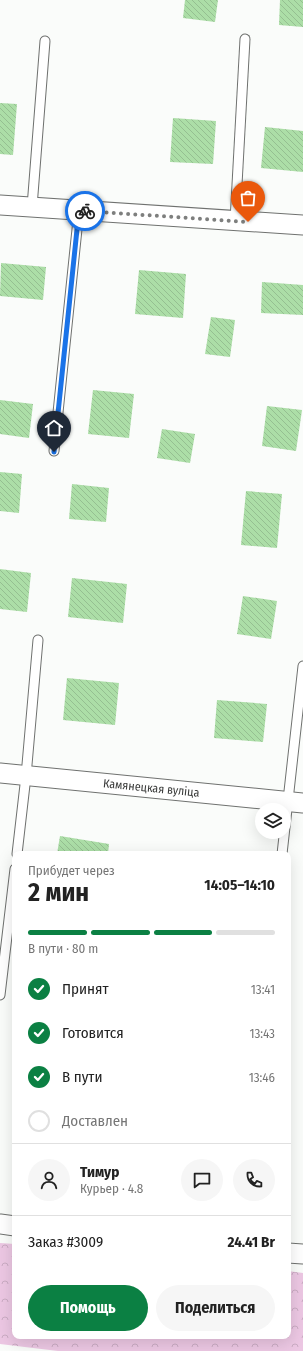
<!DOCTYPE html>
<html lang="ru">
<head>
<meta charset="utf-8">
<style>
  body { margin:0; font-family:"Fira Sans Condensed",sans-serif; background:#f6f6f6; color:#222; height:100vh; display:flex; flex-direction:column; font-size:15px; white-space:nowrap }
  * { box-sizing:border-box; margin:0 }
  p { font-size:13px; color:#767676 }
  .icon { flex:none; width:22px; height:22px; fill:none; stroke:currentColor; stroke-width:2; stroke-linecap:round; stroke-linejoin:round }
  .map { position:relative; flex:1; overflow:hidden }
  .sheet { position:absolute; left:12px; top:851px; width:279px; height:488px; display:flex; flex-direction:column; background:#fff; border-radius:8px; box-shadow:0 4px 16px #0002 }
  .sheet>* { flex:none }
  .tools { position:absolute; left:255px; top:803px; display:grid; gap:8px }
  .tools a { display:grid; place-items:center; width:36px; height:36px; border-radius:50%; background:#fff; box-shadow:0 4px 16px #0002; font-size:20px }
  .pin { position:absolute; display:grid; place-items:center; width:34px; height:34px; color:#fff; margin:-41px -17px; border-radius:50% 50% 50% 0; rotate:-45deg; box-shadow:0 0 4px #0007 }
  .pin .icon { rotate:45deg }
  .courier { position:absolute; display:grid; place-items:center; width:40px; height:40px; margin:-20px; border:3px solid #1a73e8; border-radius:50%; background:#fff; color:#222; box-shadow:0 1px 5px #0007 }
  .headline em { font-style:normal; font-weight:700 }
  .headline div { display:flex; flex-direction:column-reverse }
  .headline { display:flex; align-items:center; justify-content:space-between; height:68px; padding:0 16px }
  h1 { font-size:26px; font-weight:700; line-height:30px }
  .bar { display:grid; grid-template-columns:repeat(4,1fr); gap:6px 4px; align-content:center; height:48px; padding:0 16px }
  .bar i { height:5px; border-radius:3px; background:#e0e0e0 }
  .bar .on { background:#0b8043 }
  .bar p { grid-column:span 4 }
  .line { display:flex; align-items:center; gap:10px; padding:0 16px; border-top:1px solid #e0e0e0 }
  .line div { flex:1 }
  .round { display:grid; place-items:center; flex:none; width:42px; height:42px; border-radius:21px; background:#f6f6f6 }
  ol { padding:0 16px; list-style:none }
  li { display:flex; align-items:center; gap:12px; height:44px }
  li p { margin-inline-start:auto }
  li .icon { padding:4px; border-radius:50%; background:#0b8043; color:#fff; stroke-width:4 }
  li:last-child { color:#767676 }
  li i { width:22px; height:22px; border:2px solid #e0e0e0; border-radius:50% }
  .action { display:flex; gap:8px; margin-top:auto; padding:8px 16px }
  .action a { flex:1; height:46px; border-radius:24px; background:#0b8043; color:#fff; font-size:16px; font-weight:700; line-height:46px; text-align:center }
  .action a+a { background:#f6f6f6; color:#222 }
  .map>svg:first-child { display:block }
  .forest { fill:url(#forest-crowns) }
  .building { fill:url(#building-back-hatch) }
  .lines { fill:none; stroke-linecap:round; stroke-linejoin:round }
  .service-casing { stroke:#6f716f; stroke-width:11 }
  .minor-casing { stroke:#6f716f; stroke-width:21 }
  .service { stroke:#fff; stroke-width:9 }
  .minor { stroke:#fff; stroke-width:19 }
  .done { stroke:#7e7f7e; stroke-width:4; stroke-dasharray:0 7.2 }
  .route { stroke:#1a73e8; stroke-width:5 }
  .labels { text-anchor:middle; stroke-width:4; stroke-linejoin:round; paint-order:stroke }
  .street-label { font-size:12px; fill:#3b3c3b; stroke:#fff }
</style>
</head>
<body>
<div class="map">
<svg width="303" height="1351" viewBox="0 0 303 1351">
  <defs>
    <pattern id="forest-crowns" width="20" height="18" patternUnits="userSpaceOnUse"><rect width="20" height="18" fill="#ecc7e3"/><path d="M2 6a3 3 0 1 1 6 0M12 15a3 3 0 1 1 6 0" fill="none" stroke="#cbacc4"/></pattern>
    <pattern id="building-back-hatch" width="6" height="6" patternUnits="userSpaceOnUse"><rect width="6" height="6" fill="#acdea7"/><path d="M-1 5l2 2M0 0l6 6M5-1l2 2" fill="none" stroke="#95bf91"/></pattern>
  </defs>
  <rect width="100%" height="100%" fill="#fafcfa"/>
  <!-- forest -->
  <polygon class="forest" points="0,1243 15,1244 15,1336 288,1336 288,1271 303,1273 303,1351 58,1351 0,1344"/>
  <!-- building -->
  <g class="building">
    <polygon points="185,0 218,0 215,22 183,18"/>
    <polygon points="280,0 303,0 303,27 279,25"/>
    <polygon points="0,103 17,104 13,155 0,154"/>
    <polygon points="173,118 216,121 213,164 170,162"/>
    <polygon points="265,127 303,131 303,172 261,168"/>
    <polygon points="1,263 46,267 43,300 0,296"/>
    <polygon points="139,270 186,274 183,318 135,314"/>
    <polygon points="262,282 303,285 303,315 261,313"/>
    <polygon points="211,317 235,320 230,357 205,354"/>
    <polygon points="93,390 134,394 129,438 88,434"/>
    <polygon points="0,400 33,404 29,438 0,434"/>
    <polygon points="267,406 302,410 296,451 262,446"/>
    <polygon points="162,429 195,434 190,463 157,458"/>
    <polygon points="0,472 22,474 19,513 0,511"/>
    <polygon points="72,484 109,488 106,522 69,519"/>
    <polygon points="246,491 282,494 277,548 241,545"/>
    <polygon points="0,569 31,573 27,612 0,609"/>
    <polygon points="72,578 127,584 123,623 68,617"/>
    <polygon points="243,596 277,601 271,639 237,634"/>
    <polygon points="67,678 119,683 115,725 63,720"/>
    <polygon points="217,700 267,704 263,742 214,738"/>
    <polygon points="60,836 109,844 108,854 57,854"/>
  </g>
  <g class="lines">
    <!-- service casing -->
    <g class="service-casing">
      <g id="service">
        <polyline points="32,207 45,41"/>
        <polyline points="235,221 245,39"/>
        <polyline points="54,451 79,210"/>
        <polyline points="17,854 26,776 38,640"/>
        <polyline points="282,854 303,666"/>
        <polyline points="0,995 15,869"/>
      </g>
    </g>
    <!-- minor casing -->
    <g class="minor-casing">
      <g id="minor">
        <polyline points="0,205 303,225"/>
        <path id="s1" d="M0,773L303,803"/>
        <polyline points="0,1224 15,1226"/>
        <polyline points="288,1253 303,1254"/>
      </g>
    </g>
    <!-- service -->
    <use href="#service" class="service"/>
    <!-- minor -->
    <use href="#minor" class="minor"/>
  </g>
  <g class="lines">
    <!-- done -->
    <polyline class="done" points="85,211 248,222"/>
    <!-- route -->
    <polyline class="route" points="54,452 79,210 85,211"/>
  </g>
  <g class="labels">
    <!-- street labels -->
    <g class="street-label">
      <text dy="4" stroke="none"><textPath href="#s1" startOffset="152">Камянецкая вуліца</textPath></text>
    </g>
  </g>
</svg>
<div class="tools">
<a><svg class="icon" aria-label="layers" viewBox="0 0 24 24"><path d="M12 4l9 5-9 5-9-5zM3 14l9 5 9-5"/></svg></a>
</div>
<div class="pin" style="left:248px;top:222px;background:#ea580c"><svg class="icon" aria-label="bag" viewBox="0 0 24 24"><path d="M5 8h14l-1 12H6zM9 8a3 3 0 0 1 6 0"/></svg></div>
<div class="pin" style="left:54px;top:452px;background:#1f2937"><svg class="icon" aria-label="home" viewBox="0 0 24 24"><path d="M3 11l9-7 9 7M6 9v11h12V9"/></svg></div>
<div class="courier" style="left:85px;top:211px"><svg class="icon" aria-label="bike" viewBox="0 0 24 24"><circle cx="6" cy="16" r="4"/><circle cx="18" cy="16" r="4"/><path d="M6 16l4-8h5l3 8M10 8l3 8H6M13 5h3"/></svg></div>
<section class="sheet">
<div class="headline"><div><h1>2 мин</h1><p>Прибудет через</p></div><em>14:05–14:10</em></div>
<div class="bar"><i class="on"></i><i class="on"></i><i class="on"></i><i></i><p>В пути · 80 m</p></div>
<ol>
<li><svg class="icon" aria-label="check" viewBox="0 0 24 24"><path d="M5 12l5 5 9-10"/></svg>Принят<p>13:41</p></li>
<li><svg class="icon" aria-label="check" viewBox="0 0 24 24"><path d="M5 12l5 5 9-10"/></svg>Готовится<p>13:43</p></li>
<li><svg class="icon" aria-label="check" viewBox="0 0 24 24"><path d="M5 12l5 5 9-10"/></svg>В пути<p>13:46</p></li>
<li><i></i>Доставлен</li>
</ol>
<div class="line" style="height:72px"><a class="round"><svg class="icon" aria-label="person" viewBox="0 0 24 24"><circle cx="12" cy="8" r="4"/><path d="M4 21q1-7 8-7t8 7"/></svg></a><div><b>Тимур</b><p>Курьер · 4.8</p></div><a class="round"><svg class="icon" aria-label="chat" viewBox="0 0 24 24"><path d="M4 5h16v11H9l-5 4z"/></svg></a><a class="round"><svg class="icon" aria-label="phone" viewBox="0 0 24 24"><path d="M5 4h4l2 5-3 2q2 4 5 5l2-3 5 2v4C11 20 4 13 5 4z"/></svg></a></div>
<div class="line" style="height:52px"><div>Заказ #3009</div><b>24.41 Br</b></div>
<div class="action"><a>Помощь</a><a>Поделиться</a></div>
</section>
</div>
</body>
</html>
